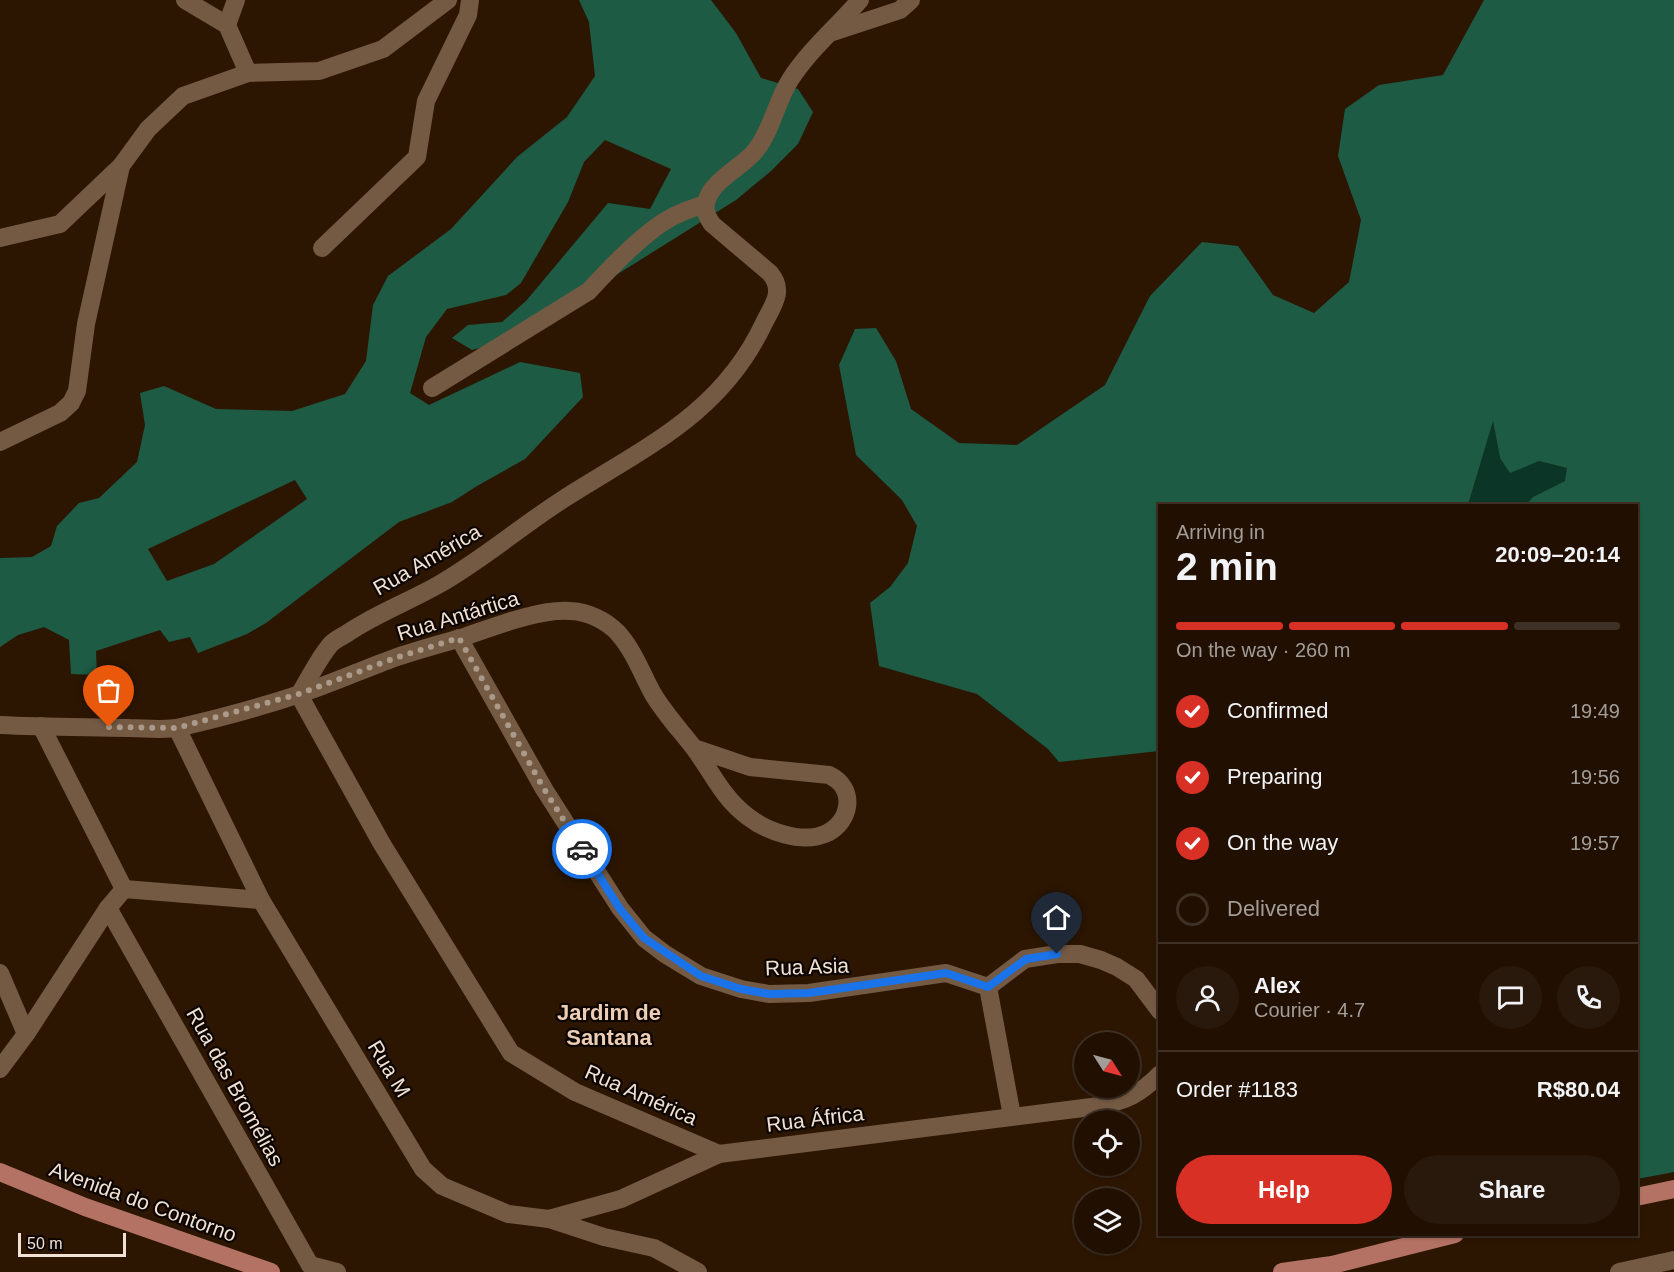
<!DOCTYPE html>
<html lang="en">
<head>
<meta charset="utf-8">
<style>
  body { margin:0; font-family:Arial,sans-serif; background:#29190c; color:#f1f3f6; height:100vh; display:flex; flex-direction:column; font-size:22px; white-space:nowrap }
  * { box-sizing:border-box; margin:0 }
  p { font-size:20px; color:#a29d99 }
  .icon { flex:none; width:33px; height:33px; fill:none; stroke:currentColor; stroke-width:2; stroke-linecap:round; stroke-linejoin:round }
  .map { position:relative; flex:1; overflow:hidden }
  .drawer { position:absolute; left:1158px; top:504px; width:480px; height:732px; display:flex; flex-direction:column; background:#211002; border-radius:0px; box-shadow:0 2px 4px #0004,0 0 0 2px #3e3024 }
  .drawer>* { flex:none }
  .needle { width:39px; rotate:126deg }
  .fabs { position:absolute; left:1074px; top:1032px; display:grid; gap:12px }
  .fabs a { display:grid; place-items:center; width:66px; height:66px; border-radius:50%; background:#211002; box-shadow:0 2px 4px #0004,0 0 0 2px #3e3024; font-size:30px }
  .scale { position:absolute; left:18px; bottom:15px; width:108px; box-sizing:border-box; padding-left:6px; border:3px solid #f0e1d4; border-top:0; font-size:16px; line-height:21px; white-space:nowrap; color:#f0e1d4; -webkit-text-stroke:4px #0d0501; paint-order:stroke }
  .pin { position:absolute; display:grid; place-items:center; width:51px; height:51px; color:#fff; margin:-62px -26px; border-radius:50% 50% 50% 0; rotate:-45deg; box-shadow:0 0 6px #0007 }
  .pin .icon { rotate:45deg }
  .courier { position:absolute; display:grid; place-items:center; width:60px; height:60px; margin:-30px; border:4px solid #1a73e8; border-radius:50%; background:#fff; color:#222; box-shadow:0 2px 8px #0007 }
  .headline em { font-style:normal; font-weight:700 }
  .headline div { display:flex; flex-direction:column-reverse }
  .headline { display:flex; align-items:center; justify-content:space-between; height:102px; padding:0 18px }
  h1 { font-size:39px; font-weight:700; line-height:45px }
  .bar { display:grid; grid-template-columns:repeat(4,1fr); gap:9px 6px; align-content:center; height:72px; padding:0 18px }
  .bar i { height:8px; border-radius:4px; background:#3e3024 }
  .bar .selected { background:#d93025 }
  .bar p { grid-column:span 4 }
  .line { display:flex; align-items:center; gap:15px; padding:0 18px; border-top:2px solid #3e3024 }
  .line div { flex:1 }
  .round { display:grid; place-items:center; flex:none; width:63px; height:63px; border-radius:32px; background:#29190c }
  ol { padding:0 18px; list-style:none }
  li { display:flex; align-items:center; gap:18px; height:66px }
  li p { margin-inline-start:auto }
  li .icon { padding:6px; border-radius:50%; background:#d93025; color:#fff; stroke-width:4 }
  li:last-child { color:#a29d99 }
  li i { width:33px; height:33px; border:3px solid #3e3024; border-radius:50% }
  .action { display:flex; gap:12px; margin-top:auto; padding:12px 18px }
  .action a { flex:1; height:69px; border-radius:36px; background:#d93025; color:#fff; font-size:24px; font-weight:700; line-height:69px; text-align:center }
  .action a+a { background:#29190c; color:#f1f3f6 }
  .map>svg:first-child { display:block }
  .green { fill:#0b3526 }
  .forest { fill:#1d5b44; fill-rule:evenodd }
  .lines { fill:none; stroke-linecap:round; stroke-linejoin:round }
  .minor { stroke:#745a43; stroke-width:18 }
  .major { stroke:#b37263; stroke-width:18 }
  .done { stroke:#ab9a8a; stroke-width:6; stroke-dasharray:0 10.8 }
  .route { stroke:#1a73e8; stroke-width:8 }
  .labels { text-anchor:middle; stroke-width:4.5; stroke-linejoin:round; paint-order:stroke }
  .street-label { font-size:21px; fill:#f0e1d4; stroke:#0d0501 }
  .neighbourhood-label { font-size:22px; font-weight:bold; fill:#edceb5; stroke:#0d0501 }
</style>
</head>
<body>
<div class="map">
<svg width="1674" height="1272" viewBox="0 0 1674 1272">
  <rect width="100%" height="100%" fill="#2c1602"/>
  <!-- green -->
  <polygon class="green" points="1493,419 1500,458 1539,461 1567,468 1566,481 1533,497 1526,505 1468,506"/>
  <!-- forest -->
  <g class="forest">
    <path d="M579,0H711L736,33L761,78L798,89L813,112L798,144L771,171L736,200L514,339L472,350L452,338L468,325L502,322L526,301L608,203L650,209L671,169L605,140L584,162L568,202L521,283L506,295L447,309L426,337L410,393L429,405L520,362L580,373L583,397L525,459L477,486L452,502L399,522L266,623L247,634L198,653L190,637L169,642L160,630L96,651L97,675L71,674L69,640L44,627L18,635L0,647V558L32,557L51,546L57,526L79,503L99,498L137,462L145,425L140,393L164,386L216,409L292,411L345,394L366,361L373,305L388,276L451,229L517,157L567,117L595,76L589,22ZM295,480L307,499L214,564L167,581L148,549Z"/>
    <polygon points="1484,0 1674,0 1674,1172 1637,1179 1636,506 1526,505 1533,497 1565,481 1567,468 1539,461 1510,473 1500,458 1493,421 1468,505 1160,506 1159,751 1059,762 1048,749 977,694 879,666 870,603 890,587 908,563 917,526 902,500 856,455 839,365 855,329 876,328 896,361 911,409 959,443 1017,445 1105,385 1150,296 1202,242 1238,246 1273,295 1314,313 1349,282 1361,220 1338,156 1345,109 1379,85 1443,75"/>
  </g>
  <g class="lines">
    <!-- minor -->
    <g class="minor">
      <polyline points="185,0 227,25 248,73"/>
      <polyline points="227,25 236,0"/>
      <polyline points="833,32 900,10 911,0"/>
      <polyline points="0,238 60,224 121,166"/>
      <polyline points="322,248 417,157 426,101 468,15 470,0"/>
      <path d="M432,388L589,291C609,269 638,239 662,223C675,214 690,209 705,204"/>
      <polyline points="0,442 60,413 71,403 77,391 86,324 121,166 148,129 183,96 248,73 319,71 383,49 448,0"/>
      <polyline points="459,638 544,789 620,908 644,938 665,954 701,976 741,989 769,994 809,993 946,973 988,987 1025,959 1057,954 1080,954 1101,960 1117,967 1136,979 1160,1011"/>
      <path d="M0,725C43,727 86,727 129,728C145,728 165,731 181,727C220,718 261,707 300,694C333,683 364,669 397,657C418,650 440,644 461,638C491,628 540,608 571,611C588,612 605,620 617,632C633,649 642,674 653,694C665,714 680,730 694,748C712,772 722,797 747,816C766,831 801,844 825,834C851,823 857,788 829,775L750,767L694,748"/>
      <polyline points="41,726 124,889"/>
      <polyline points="177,728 261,900 423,1169 442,1186 508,1214 549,1219 604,1237 654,1248 698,1272"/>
      <polyline points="124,889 261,900"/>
      <polyline points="108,908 310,1265 337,1272"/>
      <polyline points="0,973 26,1034"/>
      <polyline points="988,987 1012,1116"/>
      <polyline points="0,1069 26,1034 108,908 124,889"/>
      <path d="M719,1154L575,1092L511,1053L382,844L299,695C308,680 320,656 331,644C335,640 341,637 346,634C375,614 408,602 438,585C482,560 520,527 562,500C643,448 721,415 764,323C773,305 785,291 770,273L712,224C708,218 704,212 706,203C711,180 742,168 756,150C772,130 776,102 790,80C809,50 837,27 860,0"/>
      <path d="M549,1219L621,1199L719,1154L1099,1106C1127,1100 1139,1095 1160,1074"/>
      <polyline points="1619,1272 1674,1260"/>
    </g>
    <!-- major -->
    <g class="major">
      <polyline points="0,1172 85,1207 271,1272"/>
      <polyline points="1636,1197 1674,1189"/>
      <polyline points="1282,1272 1332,1265 1455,1234"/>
    </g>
  </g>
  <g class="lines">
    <!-- done -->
    <polyline class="done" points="109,727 177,728 299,694 398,657 459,638 544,789 582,849"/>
    <!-- route -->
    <polyline class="route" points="582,849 620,909 644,938 701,976 741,989 769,994 809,993 946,973 988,987 1026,959 1057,954"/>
  </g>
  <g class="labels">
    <!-- street labels -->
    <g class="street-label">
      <text transform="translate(427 560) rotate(-30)" y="7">Rua América</text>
      <text transform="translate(458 616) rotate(-17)" y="7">Rua Antártica</text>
      <text transform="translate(807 967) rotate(-2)" y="7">Rua Asia</text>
      <text transform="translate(389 1069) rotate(59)" y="7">Rua M</text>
      <text transform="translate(235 1087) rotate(61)" y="7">Rua das Bromélias</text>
      <text transform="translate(641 1095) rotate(24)" y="7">Rua América</text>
      <text transform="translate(815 1119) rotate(-7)" y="7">Rua África</text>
      <text transform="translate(143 1202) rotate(20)" y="7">Avenida do Contorno</text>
    </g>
    <!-- neighbourhood labels -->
    <g class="neighbourhood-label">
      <text x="609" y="1020">Jardim de<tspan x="609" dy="25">Santana</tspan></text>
    </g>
  </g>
</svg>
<div class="fabs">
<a><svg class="needle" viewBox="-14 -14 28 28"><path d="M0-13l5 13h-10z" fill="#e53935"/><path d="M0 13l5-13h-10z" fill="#a29d99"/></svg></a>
<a><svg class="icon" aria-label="locate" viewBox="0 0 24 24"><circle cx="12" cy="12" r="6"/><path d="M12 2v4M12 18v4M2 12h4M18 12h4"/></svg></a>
<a><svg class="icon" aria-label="layers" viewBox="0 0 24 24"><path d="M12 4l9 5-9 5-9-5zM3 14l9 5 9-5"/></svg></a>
</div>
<div class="scale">50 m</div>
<div class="pin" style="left:109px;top:727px;background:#ea580c"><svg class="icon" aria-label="bag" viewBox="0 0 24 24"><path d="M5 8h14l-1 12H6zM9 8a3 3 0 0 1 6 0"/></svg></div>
<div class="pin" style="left:1057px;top:954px;background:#1f2937"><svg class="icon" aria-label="home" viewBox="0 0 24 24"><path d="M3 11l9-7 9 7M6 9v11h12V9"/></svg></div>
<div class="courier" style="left:582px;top:849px"><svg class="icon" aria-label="car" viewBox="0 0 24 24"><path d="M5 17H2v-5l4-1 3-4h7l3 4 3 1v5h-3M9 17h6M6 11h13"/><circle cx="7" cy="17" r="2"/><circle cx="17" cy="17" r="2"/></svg></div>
<section class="drawer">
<div class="headline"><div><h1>2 min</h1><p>Arriving in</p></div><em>20:09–20:14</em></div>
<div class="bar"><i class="selected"></i><i class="selected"></i><i class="selected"></i><i></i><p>On the way · 260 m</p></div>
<ol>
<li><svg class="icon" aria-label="check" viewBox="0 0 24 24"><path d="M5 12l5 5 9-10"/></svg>Confirmed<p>19:49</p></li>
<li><svg class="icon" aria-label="check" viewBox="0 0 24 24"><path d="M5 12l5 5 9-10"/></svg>Preparing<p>19:56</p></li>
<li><svg class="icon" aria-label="check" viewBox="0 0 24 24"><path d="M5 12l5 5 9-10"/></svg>On the way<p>19:57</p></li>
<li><i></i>Delivered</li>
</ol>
<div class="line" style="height:108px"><a class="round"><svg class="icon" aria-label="person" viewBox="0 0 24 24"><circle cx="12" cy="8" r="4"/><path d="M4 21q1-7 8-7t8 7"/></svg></a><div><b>Alex</b><p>Courier · 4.7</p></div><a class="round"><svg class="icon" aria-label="chat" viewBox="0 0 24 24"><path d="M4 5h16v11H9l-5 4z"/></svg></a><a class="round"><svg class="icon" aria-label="phone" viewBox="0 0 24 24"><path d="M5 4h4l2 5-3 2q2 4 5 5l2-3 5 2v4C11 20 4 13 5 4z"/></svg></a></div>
<div class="line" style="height:78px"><div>Order #1183</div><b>R$80.04</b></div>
<div class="action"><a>Help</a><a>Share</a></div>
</section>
</div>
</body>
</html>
